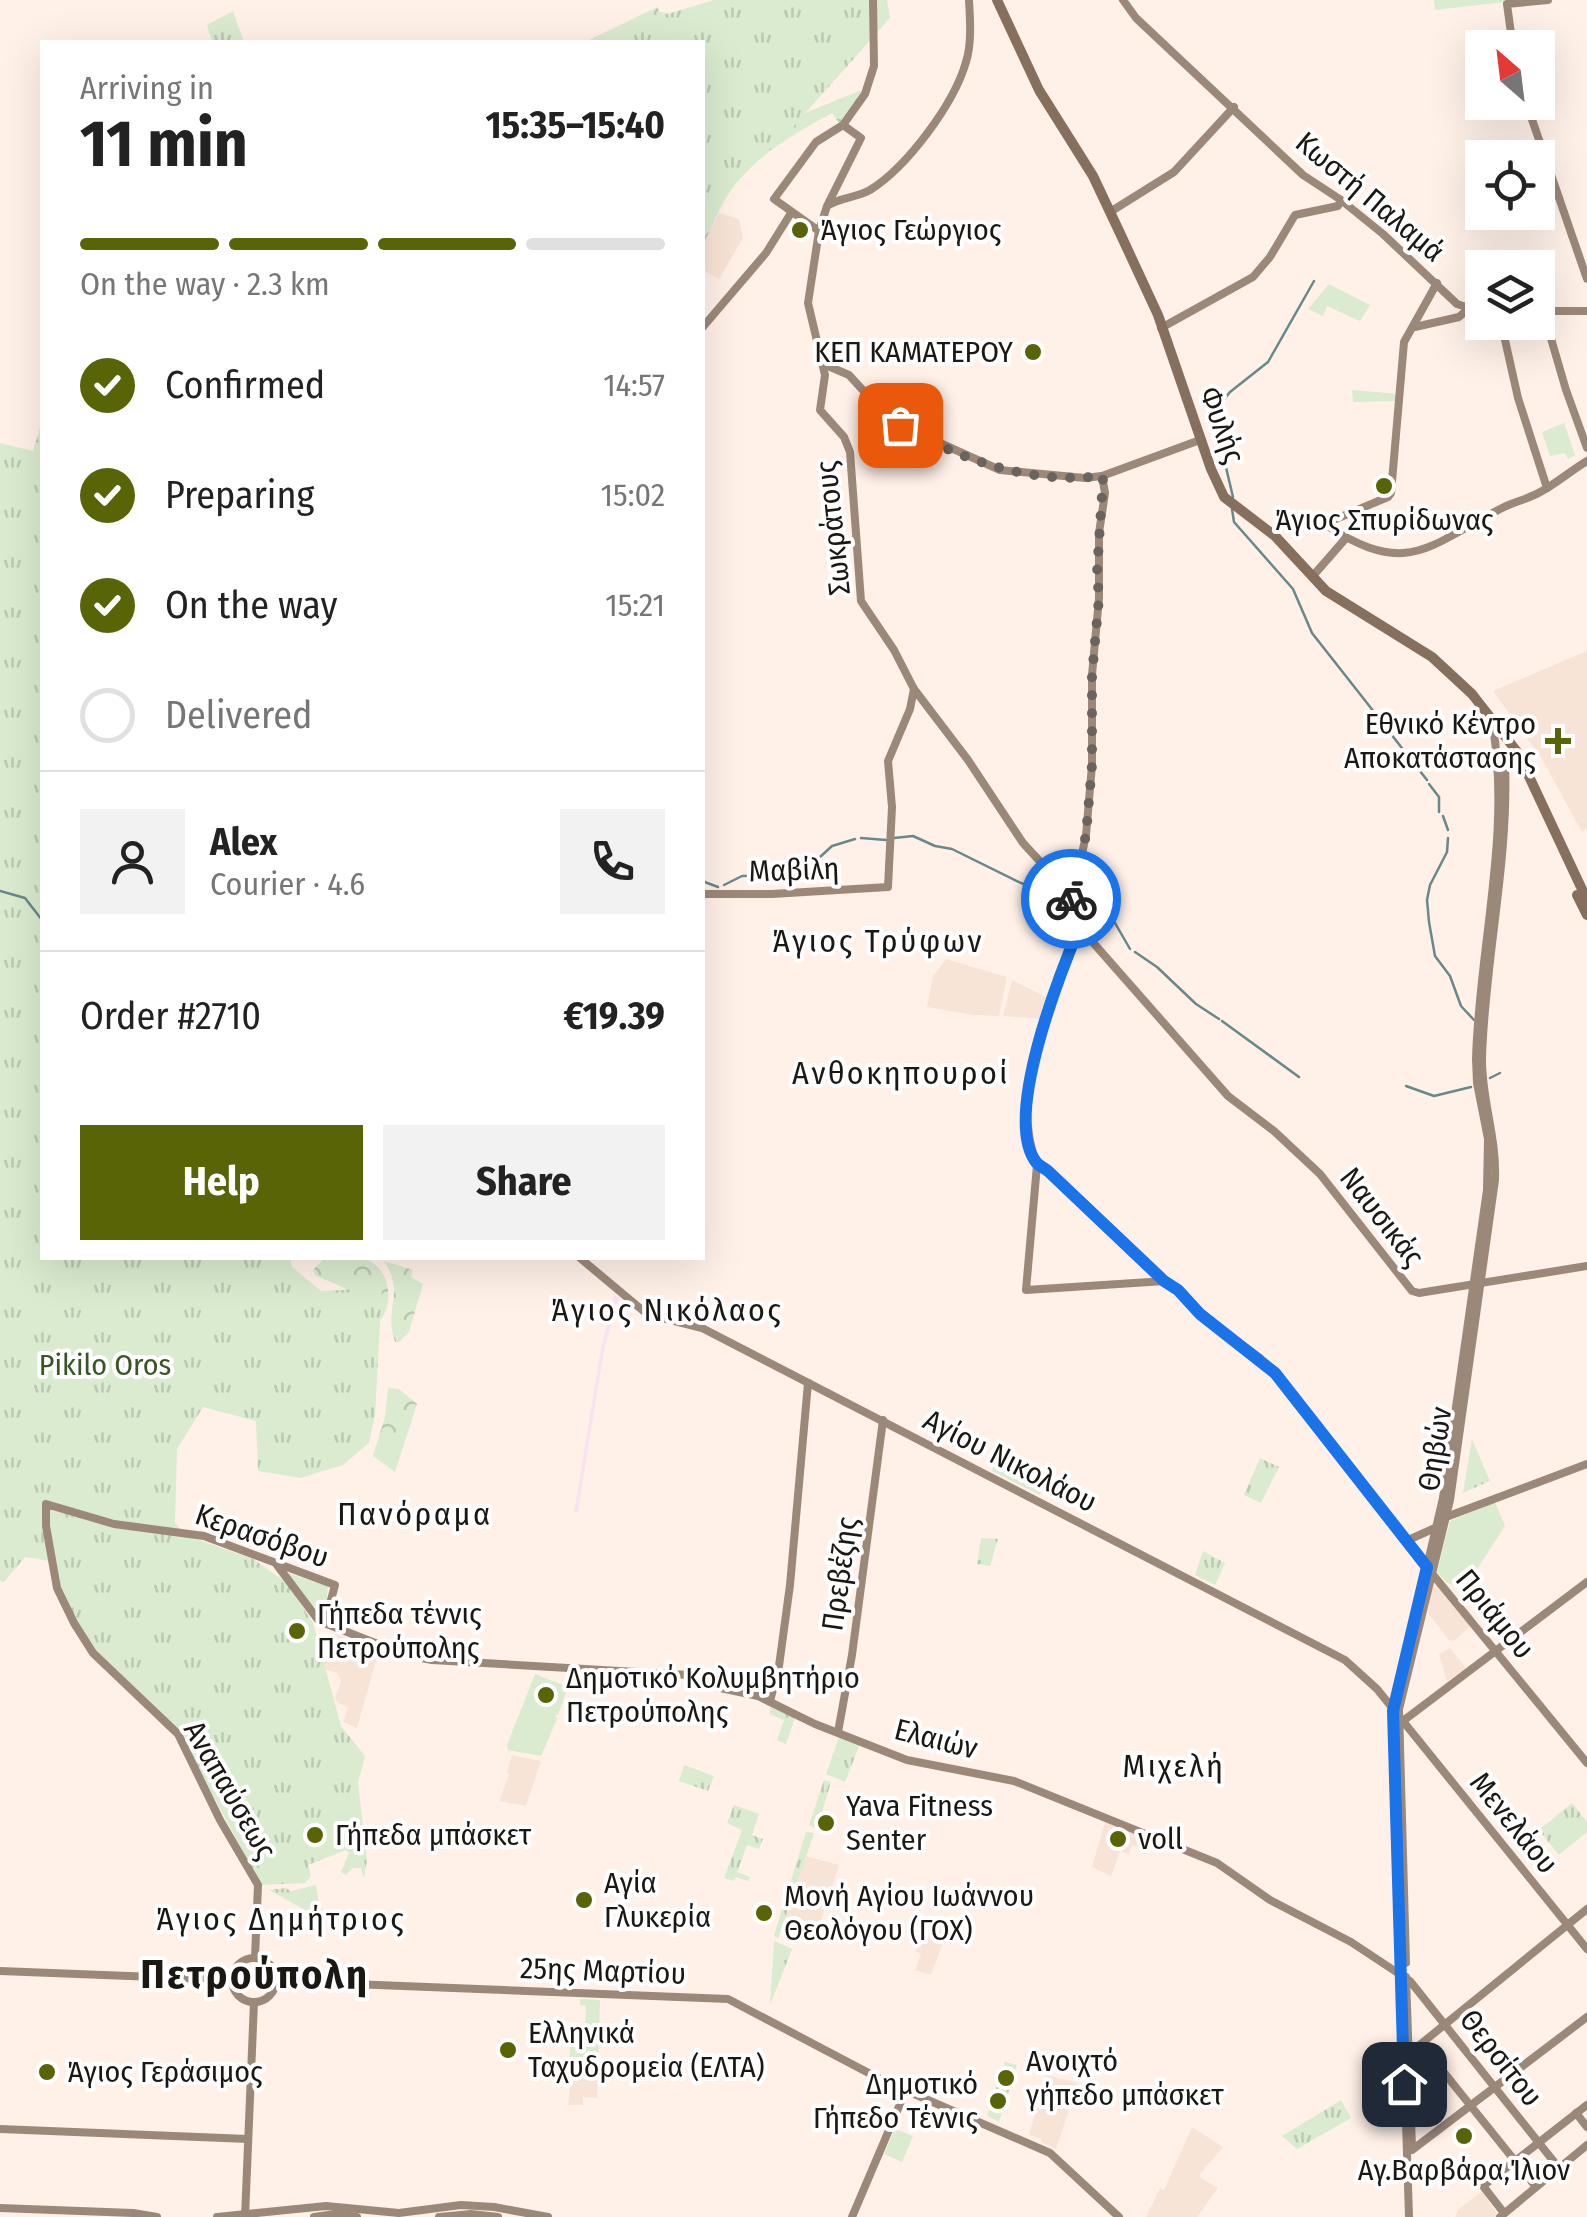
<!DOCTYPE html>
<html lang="en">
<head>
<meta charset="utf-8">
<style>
  body { margin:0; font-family:"Fira Sans Condensed",sans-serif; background:#f2f2f2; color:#222; height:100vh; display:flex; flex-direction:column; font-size:38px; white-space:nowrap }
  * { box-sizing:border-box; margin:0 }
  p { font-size:32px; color:#767676 }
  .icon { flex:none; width:55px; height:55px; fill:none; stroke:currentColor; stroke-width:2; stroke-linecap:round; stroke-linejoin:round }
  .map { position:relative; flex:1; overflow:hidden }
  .sheet { position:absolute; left:40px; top:40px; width:665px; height:1220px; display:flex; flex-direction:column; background:#fff; border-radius:0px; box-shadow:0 10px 40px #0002 }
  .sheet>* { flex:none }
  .needle { width:65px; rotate:332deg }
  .buttons { position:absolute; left:1465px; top:30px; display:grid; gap:20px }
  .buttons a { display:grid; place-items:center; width:90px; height:90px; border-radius:0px; background:#fff; box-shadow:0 10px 40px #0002; font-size:50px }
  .pin { position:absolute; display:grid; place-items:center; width:85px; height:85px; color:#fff; margin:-42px; border-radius:20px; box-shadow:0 5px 15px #0006 }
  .courier { position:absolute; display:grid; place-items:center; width:100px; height:100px; margin:-50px; border:8px solid #1a73e8; border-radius:50%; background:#fff; color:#222; box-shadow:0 2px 12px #0007 }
  .headline em { font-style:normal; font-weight:700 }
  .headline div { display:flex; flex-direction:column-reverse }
  .headline { display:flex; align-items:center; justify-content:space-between; height:170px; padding:0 40px }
  h1 { font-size:65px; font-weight:700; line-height:75px }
  .bar { display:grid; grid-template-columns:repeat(4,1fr); gap:15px 10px; align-content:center; height:120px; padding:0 40px }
  .bar i { height:12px; border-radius:8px; background:#e0e0e0 }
  .bar .on { background:#586405 }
  .bar p { grid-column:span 4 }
  .line { display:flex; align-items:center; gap:25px; padding:0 40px; border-top:2px solid #e0e0e0 }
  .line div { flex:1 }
  .round { display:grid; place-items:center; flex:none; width:105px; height:105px; border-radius:0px; background:#f2f2f2 }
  ol { padding:0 40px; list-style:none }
  li { display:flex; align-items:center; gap:30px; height:110px }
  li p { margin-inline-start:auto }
  li .icon { padding:10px; border-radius:50%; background:#586405; color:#fff; stroke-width:4 }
  li:last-child { color:#767676 }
  li i { width:55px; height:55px; border:5px solid #e0e0e0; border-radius:50% }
  .action { display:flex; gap:20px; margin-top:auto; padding:20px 40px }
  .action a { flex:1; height:115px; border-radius:0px; background:#586405; color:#fff; font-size:40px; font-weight:700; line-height:115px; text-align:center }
  .action a+a { background:#f2f2f2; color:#222 }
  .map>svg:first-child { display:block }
  .commercial { fill:#f9e3f1 }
  .built { fill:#f8e4d6 }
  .grass { fill:#daebcf }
  .forest { fill:url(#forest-crowns) }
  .park { fill:url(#park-tufts) }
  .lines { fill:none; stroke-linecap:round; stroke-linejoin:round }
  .stream { stroke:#6a888b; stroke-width:2.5 }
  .secondary { stroke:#9c8879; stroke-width:8 }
  .primary { stroke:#876f5d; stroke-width:10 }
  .done { stroke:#6b635e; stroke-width:10; stroke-dasharray:0 18 }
  .route { stroke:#1a73e8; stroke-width:12 }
  .poi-dot { fill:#586405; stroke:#fff; stroke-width:4 }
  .labels { text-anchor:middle; stroke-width:8; stroke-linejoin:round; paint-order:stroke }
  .street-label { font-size:30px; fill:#1b1713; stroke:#fff }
  .poi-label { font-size:30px; fill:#1b1713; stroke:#fff; text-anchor:start }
  .park-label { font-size:30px; fill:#395425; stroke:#fff }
  .neighbourhood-label { font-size:32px; letter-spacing:2.5px; fill:#1b1713; stroke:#fff }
  .district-label { font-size:40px; font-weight:bold; letter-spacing:2.5px; fill:#1b1713; stroke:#fff }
</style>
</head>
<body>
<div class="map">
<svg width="1587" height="2217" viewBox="0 0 1587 2217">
  <defs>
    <pattern id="forest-crowns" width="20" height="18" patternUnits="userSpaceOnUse" patternTransform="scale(2.5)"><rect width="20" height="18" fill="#daebcf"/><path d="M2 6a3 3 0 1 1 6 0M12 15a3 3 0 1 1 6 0" fill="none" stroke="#bac9b1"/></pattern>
    <pattern id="park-tufts" width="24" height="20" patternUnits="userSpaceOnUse" patternTransform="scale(2.5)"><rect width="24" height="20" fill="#daebcf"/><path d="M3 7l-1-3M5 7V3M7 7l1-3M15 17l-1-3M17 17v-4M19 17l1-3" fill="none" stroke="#bac9b1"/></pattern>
  </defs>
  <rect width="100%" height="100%" fill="#fff1e8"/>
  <!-- commercial -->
  <polygon class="commercial" points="614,1295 619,1298 604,1350 578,1512 574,1512 601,1348"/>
  <!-- built -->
  <g class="built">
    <polygon points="719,213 739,219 743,238 719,279 703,270 702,245"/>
    <polygon points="1587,651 1587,828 1582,832 1542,759 1493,691"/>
    <polygon points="946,959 1007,977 999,1016 972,1015 927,1007 933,976"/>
    <polygon points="1012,980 1050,999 1042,1019 1003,1016"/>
    <polygon points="1436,1584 1470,1626 1454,1641 1449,1640 1428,1613 1431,1587"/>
    <polygon points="332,1633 382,1650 375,1664 357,1728 343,1722 348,1707 338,1703 335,1698 341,1681 337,1673 325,1669 323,1663"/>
    <polygon points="1450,1648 1466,1668 1447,1681 1439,1654"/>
    <polygon points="512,1755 541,1761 526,1806 499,1801 509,1775 507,1771"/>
    <polygon points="1105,1822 1142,1836 1139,1847 1132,1845 1129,1854 1120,1851 1111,1876 1092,1867"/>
    <polygon points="806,1856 839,1865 819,1927 802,1920 795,1937 781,1932"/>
    <polygon points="927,1923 946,1934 931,1975 915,1970 921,1954 915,1951 922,1943"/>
    <polygon points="1046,2075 1078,2083 1056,2149 1041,2142 1041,2139 1029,2135"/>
    <polygon points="571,2076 592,2080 598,2077 597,2098 583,2097 583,2105 568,2105"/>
    <polygon points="1192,2127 1223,2147 1200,2174 1201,2178 1218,2188 1197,2217 1146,2217 1160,2188 1164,2190"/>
    <polygon points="1482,2191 1497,2214 1494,2217 1455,2217 1458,2210"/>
  </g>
  <!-- grass -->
  <g class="grass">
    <polygon points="1434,0 1522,0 1435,10"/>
    <polygon points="1329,284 1370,305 1360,321 1327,306 1323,316 1308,309"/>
    <polygon points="1352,390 1399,394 1399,401 1353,402"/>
    <polygon points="1564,423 1575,455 1568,459 1565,453 1550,456 1542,432"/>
    <polygon points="1495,1502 1505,1526 1464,1589 1447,1583 1437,1572 1450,1521"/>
    <polygon points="535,1674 568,1687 558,1715 555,1715 557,1719 541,1756 508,1750 507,1745"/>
    <polygon points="895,2129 913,2136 902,2162 884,2154"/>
  </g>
  <!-- forest -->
  <g class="forest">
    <polygon points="657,7 660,12 676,15 673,42 585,42"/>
    <path d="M859,91H863L840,124L832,113C797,132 755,156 732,189C720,205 712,227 703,245V149L790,119Z"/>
    <path d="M325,1258C337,1258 353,1255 365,1259C391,1266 397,1311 375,1324L344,1288L315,1275L313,1270Z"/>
    <path d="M384,1261L413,1270L411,1277L423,1284L409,1332L399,1342H395C383,1306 406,1296 384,1261Z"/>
    <polygon points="388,1388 399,1389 417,1404 395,1472 373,1456 385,1417"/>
  </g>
  <!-- park -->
  <g class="park">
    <polygon points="714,0 887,0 890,18 792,128 712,204 703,224 702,42 608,42 654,18"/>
    <polygon points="233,11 244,42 212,42 207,25"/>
    <polygon points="41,424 42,1258 290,1258 292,1267 321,1291 382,1288 375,1415 369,1443 343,1465 300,1478 258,1471 256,1421 203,1407 177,1449 175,1523 185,1535 253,1559 287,1583 313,1623 341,1726 365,1756 358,1783 367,1860 364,1879 361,1868 353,1868 346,1875 341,1872 349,1853 346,1850 308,1865 311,1876 305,1883 261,1885 185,1743 87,1641 61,1591 56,1562 25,1557 4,1582 0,1581 0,443 33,451"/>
    <polygon points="1472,1439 1490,1481 1463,1493"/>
    <polygon points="1260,1458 1279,1467 1261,1503 1244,1495"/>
    <polygon points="995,1461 1048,1468 1040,1495 992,1471"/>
    <polygon points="981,1538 998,1539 990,1566 977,1564"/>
    <polygon points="1203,1551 1225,1563 1215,1585 1195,1575"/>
    <polygon points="287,1573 328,1586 326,1608 315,1608"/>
    <polygon points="771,1707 795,1718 786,1744 777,1740 784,1720 769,1714"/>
    <polygon points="839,1737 860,1744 845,1782 826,1774"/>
    <polygon points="684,1765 714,1776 708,1791 679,1781"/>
    <polygon points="824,1780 831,1782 817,1829 809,1825"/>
    <polygon points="1572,1803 1587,1822 1587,1832 1559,1855 1539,1830"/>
    <polygon points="734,1805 759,1814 752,1835 763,1839 759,1849 747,1845 737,1872 750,1877 748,1881 736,1877 734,1881 724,1878 742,1830 727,1823"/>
    <polygon points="806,1832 814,1833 778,1939 774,1935"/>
    <polygon points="316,1885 319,1904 325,1914 323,1916 305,1910 269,1890 286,1888 291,1891"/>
    <polygon points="774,1941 792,1949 770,2005"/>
    <polygon points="580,1999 600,2000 598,2072 569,2071 571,2027 585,2027 586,2006 580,2005"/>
    <polygon points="1005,2062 1017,2065 999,2122 987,2116"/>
    <polygon points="1341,2100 1351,2118 1297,2149 1282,2136"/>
  </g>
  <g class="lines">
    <!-- stream -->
    <g class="stream">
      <polyline points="1233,497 1216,425 1218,407 1230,392 1268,362 1314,281"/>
      <polyline points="1232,509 1234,522 1293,589 1312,633 1378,717"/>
      <polyline points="1380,720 1427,780"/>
      <polyline points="1429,784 1439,797 1439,812"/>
      <polyline points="1443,816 1448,830"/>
      <polyline points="861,838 886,840"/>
      <polyline points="894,838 913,836 935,846 952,849 1021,883 1048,892"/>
      <polyline points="1448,838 1447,852 1430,885 1427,900 1429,922 1435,956 1450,976 1461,1006 1474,1020"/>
      <polyline points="779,872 807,869 832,846 855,839"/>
      <polyline points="702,881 718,887"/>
      <polyline points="724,885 742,876 770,875"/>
      <polyline points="0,891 25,898 42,920"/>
      <polyline points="1076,895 1111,919"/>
      <polyline points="1115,923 1130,949"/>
      <polyline points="1135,952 1157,967 1196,1004 1219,1019"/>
      <polyline points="1222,1021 1299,1077"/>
      <polyline points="1490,1078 1500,1073"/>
      <polyline points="1406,1086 1434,1096 1471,1087"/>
    </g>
    <!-- secondary -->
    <g class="secondary">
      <polyline points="1123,0 1136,18 1303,175 1341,200 1383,234 1457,304 1482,312"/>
      <polyline points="1513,48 1507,4 1548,0"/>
      <polyline points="1526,102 1587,279"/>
      <polyline points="828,204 861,138 843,125"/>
      <polyline points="1110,212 1174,172 1234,107"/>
      <polyline points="819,231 774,199 816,142 843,125 865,94 874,66 873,0"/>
      <polyline points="1538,311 1587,311"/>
      <polyline points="1543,311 1566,390 1587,448"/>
      <polyline points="1501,322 1518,398 1547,488"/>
      <polyline points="1415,327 1459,317 1467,310"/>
      <polyline points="702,328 766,253 791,213"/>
      <polyline points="1161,328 1253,277 1270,257 1295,215 1338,206 1341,200"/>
      <polyline points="821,363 849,375 882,411 900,425 1000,470 1085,478 1102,476 1200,440"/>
      <polyline points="1324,524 1388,497 1391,493 1404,342 1437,283"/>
      <path d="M1324,524C1406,577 1424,549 1500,509C1513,502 1529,499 1542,491C1558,482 1572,470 1587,461"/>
      <polyline points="1312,577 1346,538"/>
      <polyline points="914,689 968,760 1023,843 1046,868 1055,896 1070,910 1089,938 1228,1096 1274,1131 1320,1174 1412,1291 1419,1293 1587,1266"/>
      <path d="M702,894H772L888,887L892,807L888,761L910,709L914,689L894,650L861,601L850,452L844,437L820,410L825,375L808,303L819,231L827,206C840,197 856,198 870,190C907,167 954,104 966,62C972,43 970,19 969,0"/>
      <polyline points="1070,910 1086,835 1092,765 1092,675 1099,598 1099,533 1105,493 1102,476"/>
      <path d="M1080,925C1052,995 1007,1090 1037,1165L1048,1171L1165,1281L1178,1289L1200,1314L1260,1358L1282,1381L1389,1521L1587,1763"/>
      <polyline points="1037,1165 1026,1290 1165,1281"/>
      <polyline points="580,1258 647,1314 702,1328 1345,1660 1377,1689 1587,1949"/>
      <polyline points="1446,1517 1587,1464"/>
      <polyline points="1406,1541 1437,1527"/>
      <polyline points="277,1565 319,1621 406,1655 432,1660 688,1675 716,1687 758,1696 815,1724 907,1760 1014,1781 1217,1863 1270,1900 1351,1942 1410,1981 1559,2168"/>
      <polyline points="770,1701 779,1666 790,1585 808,1383"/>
      <polyline points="1399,1724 1587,1582"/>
      <polyline points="838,1732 852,1655 883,1420"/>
      <polyline points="255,1957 258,1885 220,1820 178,1734 93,1653 74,1623 57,1588 46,1526 46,1504 114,1524 204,1536 335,1585 325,1623"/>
      <circle cx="254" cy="1980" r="22"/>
      <path d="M1406,1963L1399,1709L1450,1500L1495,1180C1497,1137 1481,1098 1482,1057C1485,959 1509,861 1505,763L1518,753"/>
      <polyline points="0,1971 232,1980"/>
      <polyline points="1406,1977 1412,2148"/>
      <polyline points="276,1981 728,1999 882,2080 1050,2153 1119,2217"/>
      <polyline points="1421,2044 1536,2187"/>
      <polyline points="1406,2056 1587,1909"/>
      <polyline points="1576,2113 1587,2127"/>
      <polyline points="0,2129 248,2139"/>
      <polyline points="1412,2150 1587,2017"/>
      <polyline points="0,2208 133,2213 157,2217"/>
      <polyline points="1504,2213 1483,2186 1587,2105"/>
      <polyline points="217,2217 326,2206 399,2213 461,2205 494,2207 548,2217"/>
      <polyline points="245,2217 254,2002"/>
      <polyline points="314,2217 335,2214 357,2217"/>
      <polyline points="439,2217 471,2214 498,2217"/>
      <polyline points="852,2217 906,2090"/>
      <path d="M1409,2217L1393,1711L1443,1498L1487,1190L1488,1139L1477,1083L1476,1059C1479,947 1512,832 1492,721"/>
      <polyline points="1500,2217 1587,2145"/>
    </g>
    <!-- primary -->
    <g class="primary">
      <polyline points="997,0 1039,90 1093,176 1119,231 1158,315 1211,469 1224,497 1275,536 1326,591 1432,657 1472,694 1518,753 1587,900"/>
      <polyline points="1577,895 1587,915"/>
    </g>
  </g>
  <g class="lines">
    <!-- done -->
    <path class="done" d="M900,425C961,460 1031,485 1102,476L1103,478L1097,573L1099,598L1092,675V765L1086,835L1071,899"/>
    <!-- route -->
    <path class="route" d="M1071,899L1070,910L1080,926C1061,971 1002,1118 1036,1162C1039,1166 1044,1168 1048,1171L1164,1281L1178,1290L1200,1314L1275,1373L1427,1567L1393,1711L1404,2084"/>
  </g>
  <!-- markers -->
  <g class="poi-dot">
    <circle cx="800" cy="230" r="10"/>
    <circle cx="1033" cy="352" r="10"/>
    <circle cx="1384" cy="486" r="10"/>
    <path d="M1553 726h10v10h10v10h-10v10h-10v-10h-10v-10h10z"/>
    <circle cx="297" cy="1631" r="10"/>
    <circle cx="546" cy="1695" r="10"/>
    <circle cx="826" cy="1823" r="10"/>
    <circle cx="315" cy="1835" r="10"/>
    <circle cx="1118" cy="1839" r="10"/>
    <circle cx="584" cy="1900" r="10"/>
    <circle cx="764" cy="1913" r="10"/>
    <circle cx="508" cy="2050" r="10"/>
    <circle cx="47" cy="2072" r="10"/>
    <circle cx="1006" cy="2078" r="10"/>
    <circle cx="998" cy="2101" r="10"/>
    <circle cx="1464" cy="2136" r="10"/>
  </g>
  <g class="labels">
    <!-- street labels -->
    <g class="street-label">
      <text transform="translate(1370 197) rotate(40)" y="10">Κωστή Παλαμά</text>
      <text transform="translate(1222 425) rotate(70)" y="10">Φυλής</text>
      <text transform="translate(833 528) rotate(-96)" y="10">Σωκράτους</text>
      <text transform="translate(794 870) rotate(-2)" y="10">Μαβίλη</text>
      <text transform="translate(1382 1217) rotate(52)" y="10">Ναυσικάς</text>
      <text transform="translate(1435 1449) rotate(-81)" y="10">Θηβών</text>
      <text transform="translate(1010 1461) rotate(27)" y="10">Αγίου Νικολάου</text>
      <text transform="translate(262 1536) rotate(19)" y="10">Κερασόβου</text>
      <text transform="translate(840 1574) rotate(-82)" y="10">Πρεβέζης</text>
      <text transform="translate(1495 1614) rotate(51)" y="10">Πριάμου</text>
      <text transform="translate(936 1739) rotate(14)" y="10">Ελαιών</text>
      <text transform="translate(230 1790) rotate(60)" y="10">Αναπαύσεως</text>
      <text transform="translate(1514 1823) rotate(51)" y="10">Μενελάου</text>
      <text transform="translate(603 1971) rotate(2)" y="10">25ης Μαρτίου</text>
      <text transform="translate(1501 2058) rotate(52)" y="10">Θερσίτου</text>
    </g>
    <!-- poi labels -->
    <g class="poi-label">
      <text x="820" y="240">Άγιος Γεώργιος</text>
      <text x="1013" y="362" text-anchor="end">ΚΕΠ ΚΑΜΑΤΕΡΟΥ</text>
      <text x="1384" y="530" text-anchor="middle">Άγιος Σπυρίδωνας</text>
      <text x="1536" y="734" text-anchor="end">Εθνικό Κέντρο<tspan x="1536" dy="34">Αποκατάστασης</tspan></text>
      <text x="317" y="1624">Γήπεδα τέννις<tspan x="317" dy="34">Πετρούπολης</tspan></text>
      <text x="566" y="1688">Δημοτικό Κολυμβητήριο<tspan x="566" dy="34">Πετρούπολης</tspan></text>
      <text x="846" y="1816">Yava Fitness<tspan x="846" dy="34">Senter</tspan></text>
      <text x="335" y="1845">Γήπεδα μπάσκετ</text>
      <text x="1138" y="1849">voll</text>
      <text x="604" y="1893">Αγία<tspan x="604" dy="34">Γλυκερία</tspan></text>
      <text x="784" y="1906">Μονή Αγίου Ιωάννου<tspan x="784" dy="34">Θεολόγου (ΓΟΧ)</tspan></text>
      <text x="528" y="2043">Ελληνικά<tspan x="528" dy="34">Ταχυδρομεία (ΕΛΤΑ)</tspan></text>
      <text x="1026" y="2071">Ανοιχτό<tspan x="1026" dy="34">γήπεδο μπάσκετ</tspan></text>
      <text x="67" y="2082">Άγιος Γεράσιμος</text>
      <text x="978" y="2094" text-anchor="end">Δημοτικό<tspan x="978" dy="34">Γήπεδο Τέννις</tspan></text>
      <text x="1464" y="2180" text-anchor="middle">Αγ.Βαρβάρα,Ίλιον</text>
    </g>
    <!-- park labels -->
    <g class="park-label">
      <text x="105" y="1375">Pikilo Oros</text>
    </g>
    <!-- neighbourhood labels -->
    <g class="neighbourhood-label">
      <text x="878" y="952">Άγιος Τρύφων</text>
      <text x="901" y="1084">Ανθοκηπουροί</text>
      <text x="667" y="1321">Άγιος Νικόλαος</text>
      <text x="415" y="1525">Πανόραμα</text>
      <text x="1174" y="1777">Μιχελή</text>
      <text x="281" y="1930">Άγιος Δημήτριος</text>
    </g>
    <!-- district labels -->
    <g class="district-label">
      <text x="255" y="1988">Πετρούπολη</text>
    </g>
  </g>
</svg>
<div class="buttons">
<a><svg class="needle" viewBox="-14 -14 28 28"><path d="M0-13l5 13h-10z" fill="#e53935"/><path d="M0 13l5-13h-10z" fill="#767676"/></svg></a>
<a><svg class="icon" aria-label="locate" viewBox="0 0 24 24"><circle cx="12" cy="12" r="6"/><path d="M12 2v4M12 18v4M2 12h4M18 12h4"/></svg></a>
<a><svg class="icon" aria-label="layers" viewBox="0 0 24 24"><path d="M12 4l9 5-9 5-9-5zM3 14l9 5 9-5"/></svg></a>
</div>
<div class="pin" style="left:900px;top:425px;background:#ea580c"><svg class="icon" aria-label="bag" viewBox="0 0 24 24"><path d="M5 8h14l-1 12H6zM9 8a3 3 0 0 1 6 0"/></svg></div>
<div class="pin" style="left:1404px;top:2084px;background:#1f2937"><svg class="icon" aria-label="home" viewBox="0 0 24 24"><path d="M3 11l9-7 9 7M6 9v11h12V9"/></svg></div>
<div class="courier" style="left:1071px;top:899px"><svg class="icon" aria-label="bike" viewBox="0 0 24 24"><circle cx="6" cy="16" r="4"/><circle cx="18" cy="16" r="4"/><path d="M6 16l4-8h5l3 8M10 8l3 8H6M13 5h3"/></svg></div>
<section class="sheet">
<div class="headline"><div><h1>11 min</h1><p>Arriving in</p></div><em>15:35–15:40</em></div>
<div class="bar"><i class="on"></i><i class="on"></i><i class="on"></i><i></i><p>On the way · 2.3 km</p></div>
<ol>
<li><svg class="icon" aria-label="check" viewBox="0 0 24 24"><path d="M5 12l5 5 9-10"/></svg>Confirmed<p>14:57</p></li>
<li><svg class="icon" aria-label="check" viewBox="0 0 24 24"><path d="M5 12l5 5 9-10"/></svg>Preparing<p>15:02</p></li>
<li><svg class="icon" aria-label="check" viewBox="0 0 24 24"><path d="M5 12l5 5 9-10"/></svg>On the way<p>15:21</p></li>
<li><i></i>Delivered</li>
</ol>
<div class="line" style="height:180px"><a class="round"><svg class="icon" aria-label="person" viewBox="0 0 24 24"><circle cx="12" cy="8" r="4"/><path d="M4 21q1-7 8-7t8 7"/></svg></a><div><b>Alex</b><p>Courier · 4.6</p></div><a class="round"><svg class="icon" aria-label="phone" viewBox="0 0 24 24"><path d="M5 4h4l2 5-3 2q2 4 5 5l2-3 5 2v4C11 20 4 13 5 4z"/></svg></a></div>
<div class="line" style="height:130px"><div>Order #2710</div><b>€19.39</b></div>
<div class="action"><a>Help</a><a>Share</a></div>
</section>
</div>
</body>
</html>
